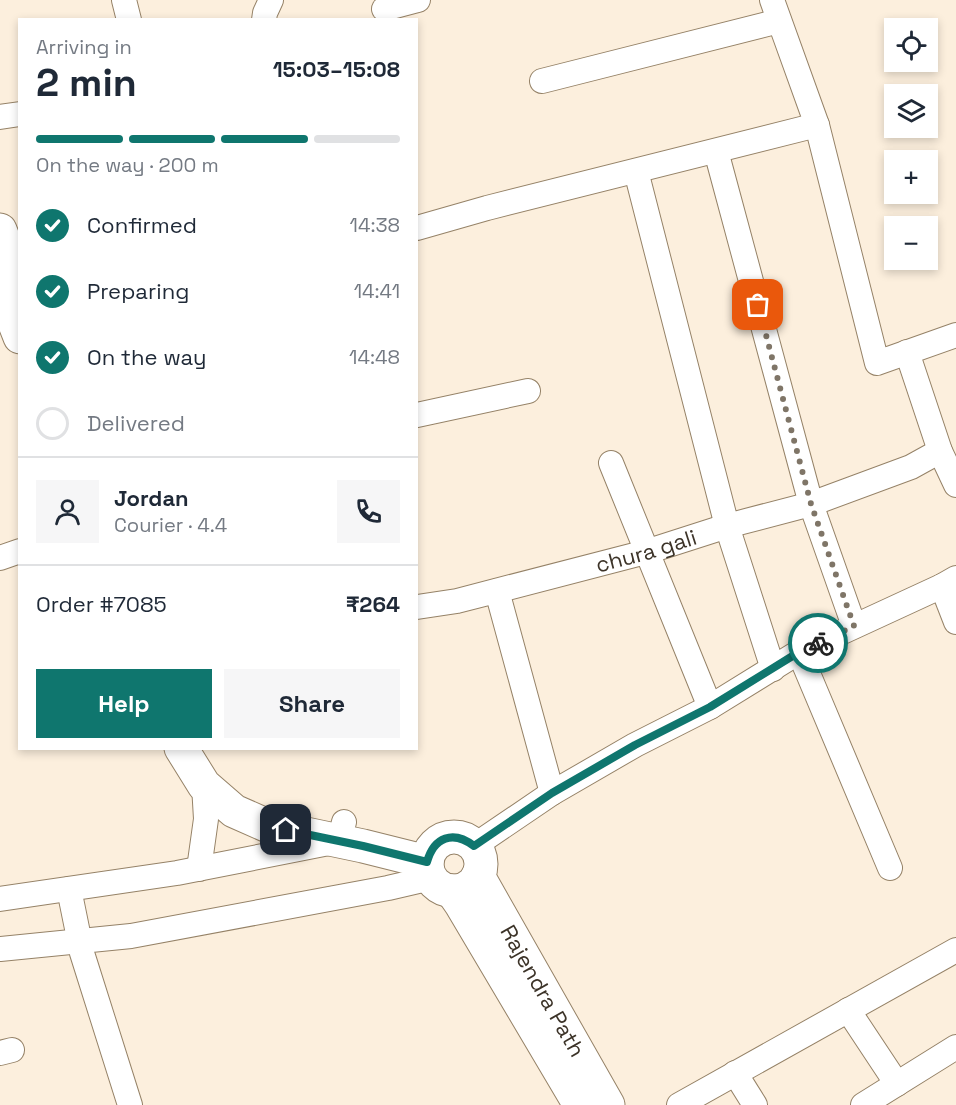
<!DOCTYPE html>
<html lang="en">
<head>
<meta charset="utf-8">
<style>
  body { margin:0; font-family:"Space Grotesk",sans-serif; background:#f6f6f7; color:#1f2937; height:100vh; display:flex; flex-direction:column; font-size:22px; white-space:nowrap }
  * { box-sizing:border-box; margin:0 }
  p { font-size:20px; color:#747a83 }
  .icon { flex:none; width:33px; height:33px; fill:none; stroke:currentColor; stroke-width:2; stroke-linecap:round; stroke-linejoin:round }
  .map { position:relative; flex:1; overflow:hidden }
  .sheet { position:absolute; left:18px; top:18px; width:400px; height:732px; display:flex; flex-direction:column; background:#fff; border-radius:0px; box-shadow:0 3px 9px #0003 }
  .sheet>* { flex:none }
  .controls { position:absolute; left:884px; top:18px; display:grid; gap:12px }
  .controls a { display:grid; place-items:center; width:54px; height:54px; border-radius:0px; background:#fff; box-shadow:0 3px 9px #0003; font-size:30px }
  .pin { position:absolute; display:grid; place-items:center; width:51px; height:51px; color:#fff; margin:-26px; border-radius:12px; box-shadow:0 3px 9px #0006 }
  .courier { position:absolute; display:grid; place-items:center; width:60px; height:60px; margin:-30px; border:4px solid #0f766e; border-radius:50%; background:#fff; color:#222; box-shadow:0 2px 8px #0007 }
  .head em { font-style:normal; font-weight:800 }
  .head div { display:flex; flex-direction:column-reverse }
  .head { display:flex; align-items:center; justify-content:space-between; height:102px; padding:0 18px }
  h1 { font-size:39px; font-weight:800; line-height:45px }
  .bar { display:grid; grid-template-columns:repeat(4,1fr); gap:9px 6px; align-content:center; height:72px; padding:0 18px }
  .bar i { height:8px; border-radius:4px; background:#e0e1e3 }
  .bar .on { background:#0f766e }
  .bar p { grid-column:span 4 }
  .line { display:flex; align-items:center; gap:15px; padding:0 18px; border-top:2px solid #e0e1e3 }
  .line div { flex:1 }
  .round { display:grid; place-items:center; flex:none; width:63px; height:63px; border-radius:0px; background:#f6f6f7 }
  ol { padding:0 18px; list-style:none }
  li { display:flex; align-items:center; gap:18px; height:66px }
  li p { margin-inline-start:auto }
  li .icon { padding:6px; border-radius:50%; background:#0f766e; color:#fff; stroke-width:4 }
  li:last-child { color:#747a83 }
  li i { width:33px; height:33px; border:3px solid #e0e1e3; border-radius:50% }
  .cta { display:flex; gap:12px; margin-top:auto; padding:12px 18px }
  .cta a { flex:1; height:69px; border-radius:0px; background:#0f766e; color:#fff; font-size:24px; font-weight:800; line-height:69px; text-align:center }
  .cta a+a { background:#f6f6f7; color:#1f2937 }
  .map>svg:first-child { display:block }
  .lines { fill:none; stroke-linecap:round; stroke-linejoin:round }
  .street-casing { stroke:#958267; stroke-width:26 }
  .secondary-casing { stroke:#958267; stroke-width:35 }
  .street { stroke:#fff; stroke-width:24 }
  .secondary { stroke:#fff; stroke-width:33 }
  .done { stroke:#7f7567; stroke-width:6; stroke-dasharray:0 10.8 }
  .route { stroke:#0f766e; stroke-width:8 }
  .labels { text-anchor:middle; stroke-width:4.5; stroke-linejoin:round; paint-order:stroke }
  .street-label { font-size:22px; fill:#3c3328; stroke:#fcefdd }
</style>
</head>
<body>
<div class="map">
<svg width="956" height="1105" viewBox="0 0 956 1105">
  <rect width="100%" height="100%" fill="#fcefdd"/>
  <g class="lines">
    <!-- street casing -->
    <g class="street-casing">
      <g id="street">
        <polyline points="124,0 129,20"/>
        <polyline points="772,0 817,125 877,363 956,335"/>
        <polyline points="384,9 418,0"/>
        <polyline points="264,20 265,13 271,0"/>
        <polyline points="542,81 779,21"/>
        <polyline points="0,117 20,114"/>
        <polyline points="716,151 811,504 854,626"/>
        <polyline points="636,171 727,526 811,504 911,467 940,451"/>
        <polyline points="417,228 487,208 817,125"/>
        <polyline points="907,352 940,451 956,485"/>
        <polyline points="417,415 528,391"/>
        <polyline points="611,463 710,707"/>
        <polyline points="0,558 20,551"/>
        <polyline points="942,586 956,622"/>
        <polyline points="497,591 552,793"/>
        <path id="s1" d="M417,607L457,601L646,552L727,526L773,669"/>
        <polyline points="799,652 890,868"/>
        <polyline points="474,846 552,793 635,745 710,707 799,652 942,586 956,578"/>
        <polyline points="199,869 206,819 204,785"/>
        <polyline points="69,889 82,953 130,1105"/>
        <polyline points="0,899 177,873 339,841 344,822"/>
        <polyline points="0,949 131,936 388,888 431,878"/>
        <polyline points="848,1010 897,1084"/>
        <polyline points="0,1053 12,1050"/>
        <polyline points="735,1073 755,1105"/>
        <polyline points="679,1105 956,950"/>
        <polyline points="863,1105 956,1047"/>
      </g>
    </g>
    <!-- secondary casing -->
    <g class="secondary-casing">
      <g id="secondary">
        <polyline points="0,230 20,281"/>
        <polyline points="0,286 20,337"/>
        <polyline points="181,748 204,785 234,811 268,826 363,846 427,862"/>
        <circle cx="454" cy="864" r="27"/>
        <path id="s2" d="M478,876L608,1105"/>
        <polyline points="452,891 461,904 580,1105"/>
      </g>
    </g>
    <!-- street -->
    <use href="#street" class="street"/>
    <!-- secondary -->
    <use href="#secondary" class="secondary"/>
  </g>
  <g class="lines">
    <!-- done -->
    <polyline class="done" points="758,305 811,504 854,626 818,643"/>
    <!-- route -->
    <path class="route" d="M286,830L363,846L427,862C434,837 453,830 474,846L552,793L635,745L710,707L799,652L818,643"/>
  </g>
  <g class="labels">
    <!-- street labels -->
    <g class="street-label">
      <text dy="8" stroke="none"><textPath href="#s1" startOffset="236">chura gali</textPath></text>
      <text dy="8" stroke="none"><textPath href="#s2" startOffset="132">Rajendra Path</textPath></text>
    </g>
  </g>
</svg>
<div class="controls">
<a><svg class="icon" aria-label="locate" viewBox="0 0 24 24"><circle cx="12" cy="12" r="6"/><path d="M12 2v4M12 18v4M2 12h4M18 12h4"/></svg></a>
<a><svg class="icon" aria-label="layers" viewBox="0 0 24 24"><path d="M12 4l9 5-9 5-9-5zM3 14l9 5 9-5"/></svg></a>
<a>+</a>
<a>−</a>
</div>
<div class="pin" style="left:758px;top:305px;background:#ea580c"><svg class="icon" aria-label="bag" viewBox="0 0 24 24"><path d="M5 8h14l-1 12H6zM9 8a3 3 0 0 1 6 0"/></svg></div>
<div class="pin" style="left:286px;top:830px;background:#1f2937"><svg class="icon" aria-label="home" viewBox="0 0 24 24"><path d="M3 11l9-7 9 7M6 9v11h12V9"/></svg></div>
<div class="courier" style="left:818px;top:643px"><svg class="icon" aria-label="bike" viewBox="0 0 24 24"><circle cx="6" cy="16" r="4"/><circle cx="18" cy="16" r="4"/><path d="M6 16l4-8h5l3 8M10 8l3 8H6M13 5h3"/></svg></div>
<section class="sheet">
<div class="head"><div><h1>2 min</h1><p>Arriving in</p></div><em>15:03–15:08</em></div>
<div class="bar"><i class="on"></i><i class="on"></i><i class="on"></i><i></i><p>On the way · 200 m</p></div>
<ol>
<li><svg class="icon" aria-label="check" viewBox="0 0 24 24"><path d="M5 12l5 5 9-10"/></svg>Confirmed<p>14:38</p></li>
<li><svg class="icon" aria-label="check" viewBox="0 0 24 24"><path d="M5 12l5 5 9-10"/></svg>Preparing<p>14:41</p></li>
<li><svg class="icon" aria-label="check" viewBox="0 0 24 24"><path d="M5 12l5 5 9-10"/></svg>On the way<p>14:48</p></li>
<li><i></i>Delivered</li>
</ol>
<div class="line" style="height:108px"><a class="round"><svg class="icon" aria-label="person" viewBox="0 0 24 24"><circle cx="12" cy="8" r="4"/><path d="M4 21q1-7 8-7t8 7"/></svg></a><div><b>Jordan</b><p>Courier · 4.4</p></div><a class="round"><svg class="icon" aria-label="phone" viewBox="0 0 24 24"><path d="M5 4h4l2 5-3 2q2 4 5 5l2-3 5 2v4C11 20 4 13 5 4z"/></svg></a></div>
<div class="line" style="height:78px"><div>Order #7085</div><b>₹264</b></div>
<div class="cta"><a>Help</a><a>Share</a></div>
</section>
</div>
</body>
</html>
